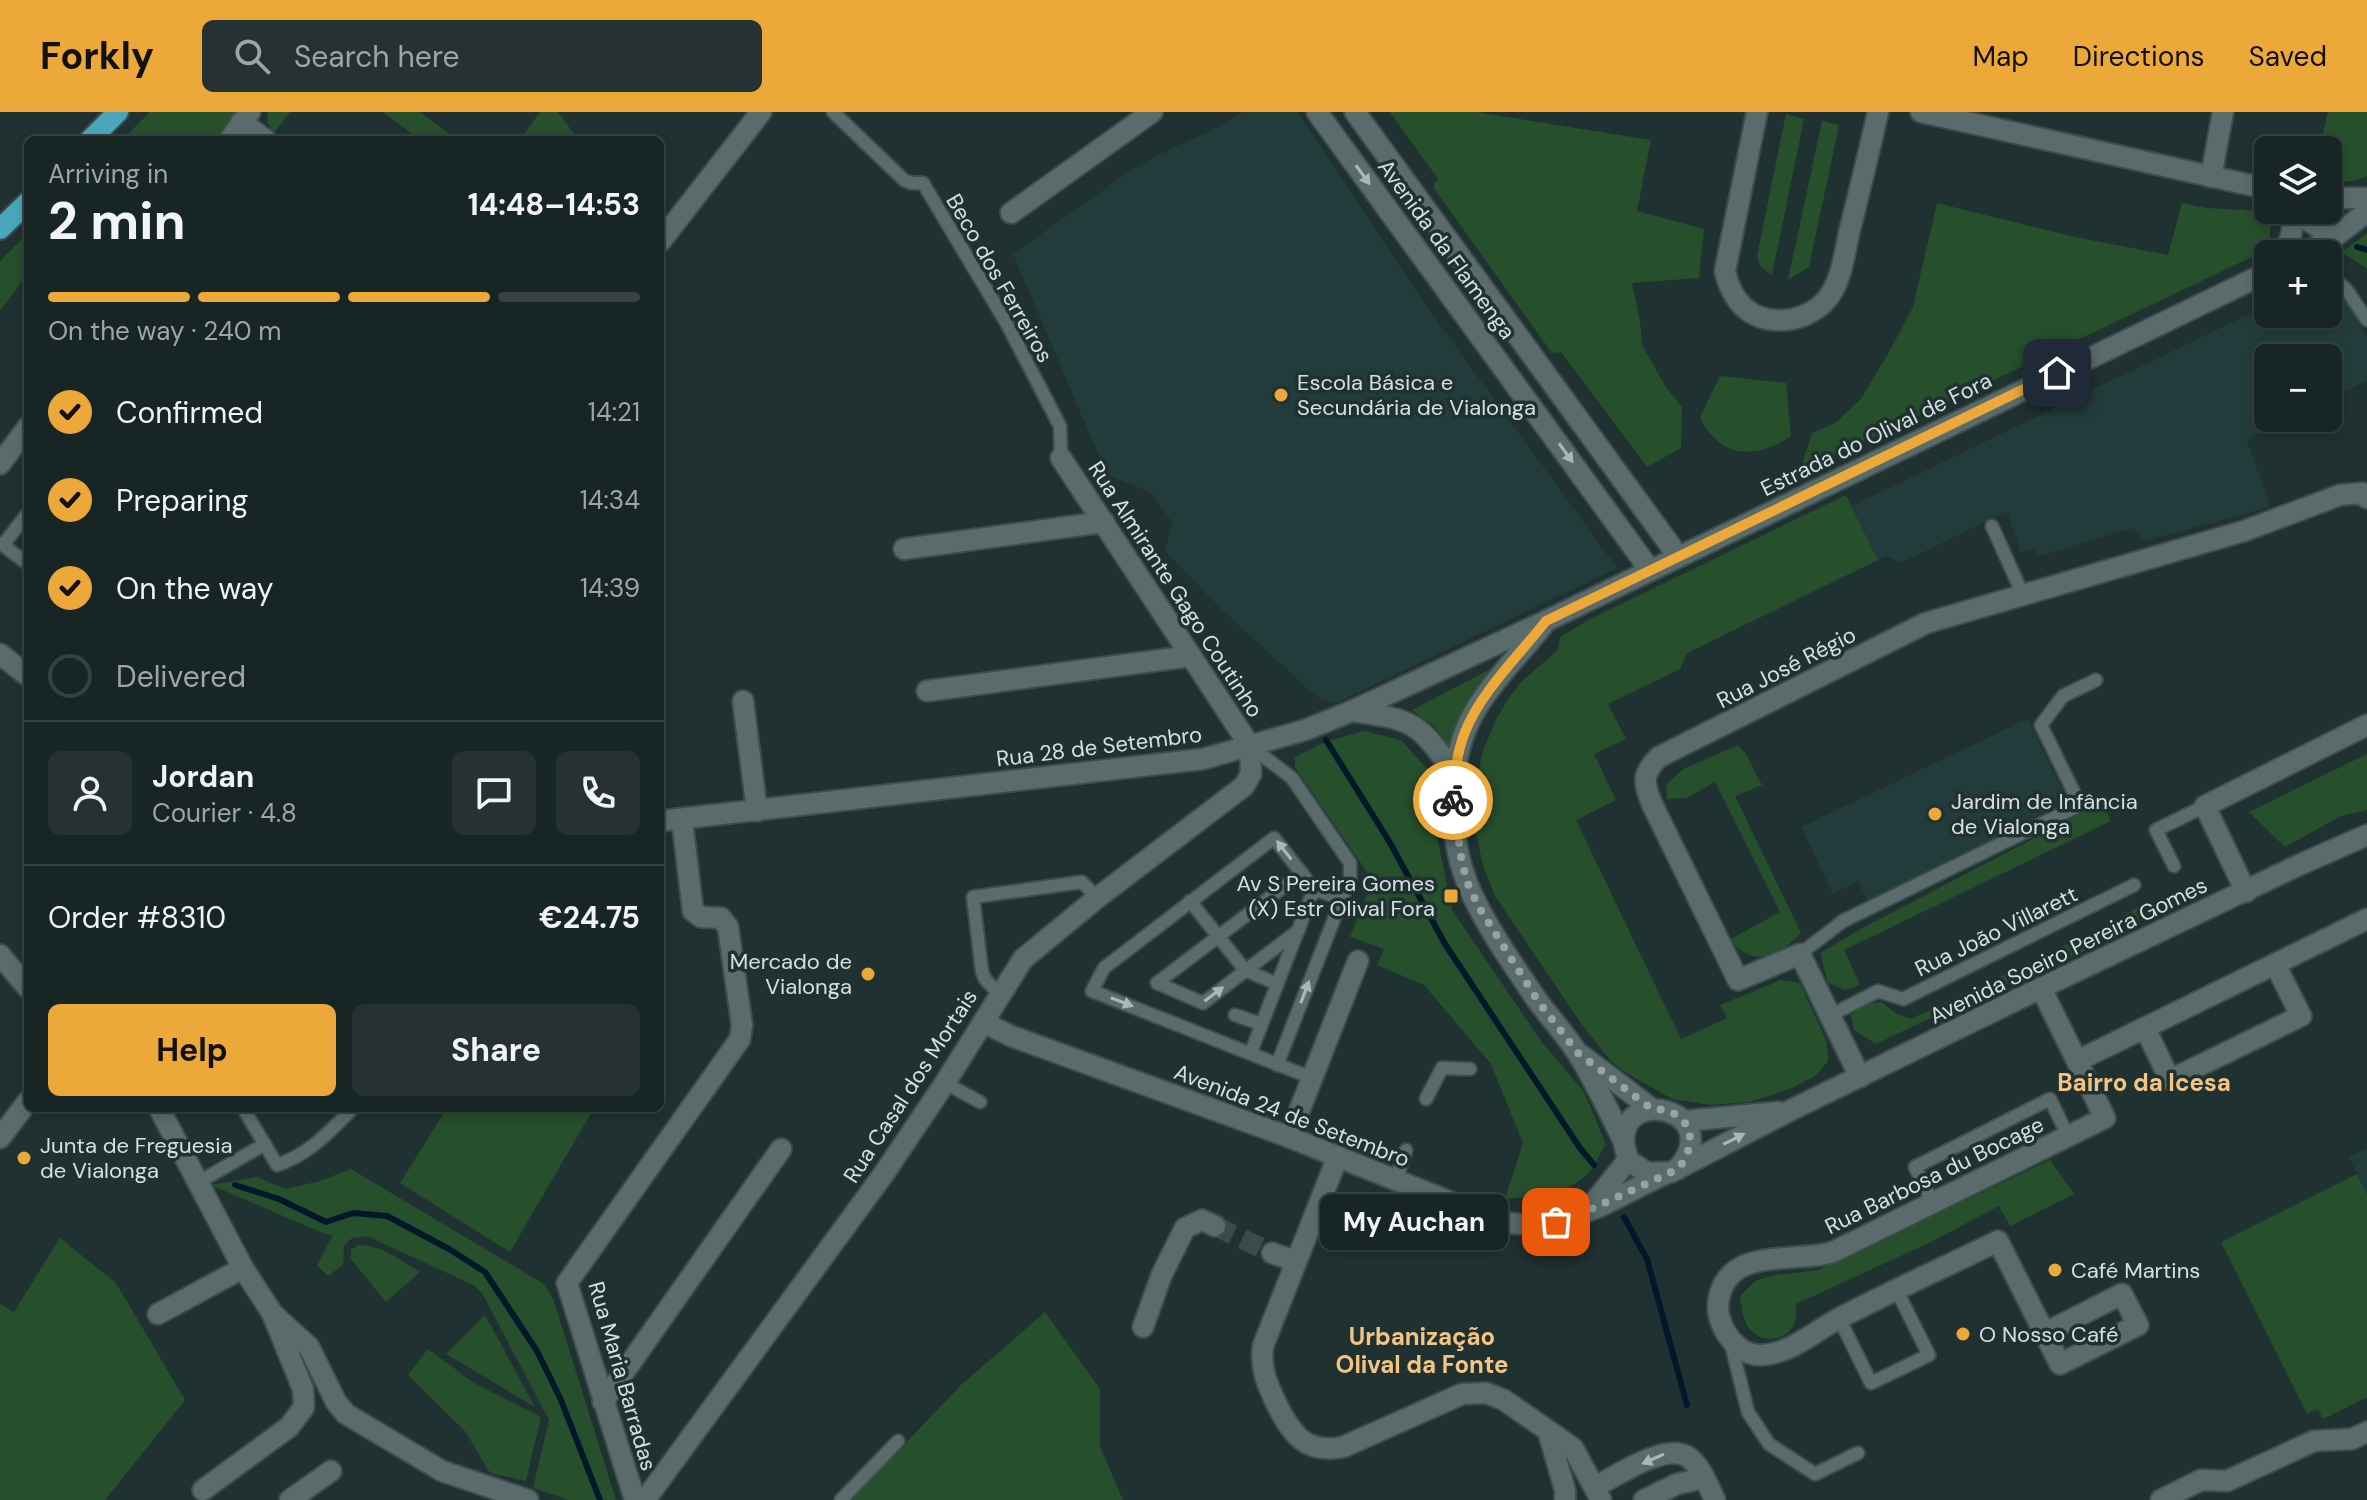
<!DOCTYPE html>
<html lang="en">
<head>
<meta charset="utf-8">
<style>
  body { margin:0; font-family:"DM Sans",sans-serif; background:#253132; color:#f1f3f6; height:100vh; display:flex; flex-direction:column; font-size:30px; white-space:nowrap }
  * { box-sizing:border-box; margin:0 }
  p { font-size:26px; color:#9fa5a7 }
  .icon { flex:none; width:44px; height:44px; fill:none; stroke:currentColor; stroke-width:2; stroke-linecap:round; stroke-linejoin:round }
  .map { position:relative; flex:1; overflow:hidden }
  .drawer { position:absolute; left:24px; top:24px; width:640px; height:976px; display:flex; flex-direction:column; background:#182525; border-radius:12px; box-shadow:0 4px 12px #0003,0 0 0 2px #364242 }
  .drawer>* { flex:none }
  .fabs { position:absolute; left:2254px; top:24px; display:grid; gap:16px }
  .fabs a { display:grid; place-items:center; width:88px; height:88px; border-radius:12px; background:#182525; box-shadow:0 4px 12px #0003,0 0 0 2px #364242; font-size:40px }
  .pin { position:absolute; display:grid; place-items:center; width:68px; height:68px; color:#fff; margin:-34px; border-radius:16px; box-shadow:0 4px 12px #0006 }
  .courier { position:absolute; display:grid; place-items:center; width:80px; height:80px; margin:-40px; border:6px solid #eca93a; border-radius:50%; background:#fff; color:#222; box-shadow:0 2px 10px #0007 }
  .bubble { position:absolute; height:56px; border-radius:12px; background:#182525; box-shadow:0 4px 12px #0003,0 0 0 2px #364242; font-size:26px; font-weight:700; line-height:56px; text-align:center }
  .summary em { font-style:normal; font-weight:700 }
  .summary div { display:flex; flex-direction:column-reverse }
  .summary { display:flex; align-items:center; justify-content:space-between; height:136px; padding:0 24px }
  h1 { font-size:52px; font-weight:700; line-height:60px }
  .bar { display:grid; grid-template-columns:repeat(4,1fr); gap:12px 8px; align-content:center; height:96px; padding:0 24px }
  .bar i { height:10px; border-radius:6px; background:#364242 }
  .bar .on { background:#eca93a }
  .bar p { grid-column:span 4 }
  .line { display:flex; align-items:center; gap:20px; padding:0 24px; border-top:2px solid #364242 }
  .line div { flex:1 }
  .round { display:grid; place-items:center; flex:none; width:84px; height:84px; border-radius:12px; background:#253132 }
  ol { padding:0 24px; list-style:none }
  li { display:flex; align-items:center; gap:24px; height:88px }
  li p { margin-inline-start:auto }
  li .icon { padding:8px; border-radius:50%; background:#eca93a; color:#111; stroke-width:4 }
  li:last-child { color:#9fa5a7 }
  li i { width:44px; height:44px; border:4px solid #364242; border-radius:50% }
  .action { display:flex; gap:16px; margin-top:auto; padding:16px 24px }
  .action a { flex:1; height:92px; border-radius:12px; background:#eca93a; color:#111; font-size:32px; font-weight:700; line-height:92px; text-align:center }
  .action a+a { background:#253132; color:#f1f3f6 }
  header { display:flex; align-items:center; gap:48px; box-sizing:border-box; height:112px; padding:0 40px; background:#eca93a; color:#111 }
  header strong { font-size:38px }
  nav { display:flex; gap:44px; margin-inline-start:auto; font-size:28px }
  .search { width:560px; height:72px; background:#253132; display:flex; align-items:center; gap:20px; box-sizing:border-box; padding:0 28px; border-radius:12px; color:#9fa5a7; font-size:30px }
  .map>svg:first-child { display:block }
  .built { fill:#223c3c }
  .green { fill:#264f2c }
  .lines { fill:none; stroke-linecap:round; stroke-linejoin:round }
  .stream { stroke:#00182a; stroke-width:6 }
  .minor-tunnel { stroke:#3b4b4b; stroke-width:20; stroke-dasharray:20 10; stroke-linecap:butt }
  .service-casing { stroke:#3d4d4c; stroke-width:16 }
  .minor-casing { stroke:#3d4d4c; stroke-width:24 }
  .tertiary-casing { stroke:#3d4d4c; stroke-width:24 }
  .primary-casing { stroke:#3d4d4c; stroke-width:24 }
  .service { stroke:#596c6b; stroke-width:12 }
  .minor { stroke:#596c6b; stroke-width:20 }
  .tertiary { stroke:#596c6b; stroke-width:20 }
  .primary { stroke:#49a6bd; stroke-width:20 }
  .oneway { fill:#aab7b6 }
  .done { stroke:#96a3a2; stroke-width:8; stroke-dasharray:0 14.4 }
  .route { stroke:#eca93a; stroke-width:10 }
  .poi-dot { fill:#eca93a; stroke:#203131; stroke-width:3 }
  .labels { text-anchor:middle; stroke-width:7; stroke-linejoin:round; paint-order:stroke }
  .street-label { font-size:22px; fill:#d5e0df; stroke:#203131 }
  .poi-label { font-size:22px; fill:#d5e0df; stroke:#203131; text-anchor:start }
  .neighbourhood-label { font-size:24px; font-weight:bold; fill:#f4c582; stroke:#203131 }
</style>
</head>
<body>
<header>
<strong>Forkly</strong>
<div class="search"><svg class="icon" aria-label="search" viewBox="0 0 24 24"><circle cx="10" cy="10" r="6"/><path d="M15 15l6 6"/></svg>Search here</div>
<nav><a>Map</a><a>Directions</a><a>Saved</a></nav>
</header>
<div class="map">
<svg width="2367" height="1388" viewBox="0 0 2367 1388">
  <rect width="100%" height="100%" fill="#203131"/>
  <!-- built -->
  <g class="built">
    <polygon points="1242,0 1298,0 1425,192 1617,456 1336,591 1318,585 1309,578 1221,497 1165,439 1172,410 1152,381 1107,363 1013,142 1130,59 1154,45 1214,17"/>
    <polygon points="2337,174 2367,224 2367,268 2328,288 2328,246 2268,246 2268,306 2292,306 2247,328 2270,395 2144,429 2133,416 2036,445 2034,437 2021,441 2007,399 1901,451 1887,444 1878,448 1852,394 2268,193 2268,202 2328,202 2328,175"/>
    <polygon points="2027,607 2068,688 1869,791 1858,769 1833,782 1801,715"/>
    <polygon points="2367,1036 2367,1082 2349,1045"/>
  </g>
  <!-- green -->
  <g class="green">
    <polygon points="150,0 237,0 218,28 122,28"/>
    <polygon points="268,0 290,0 274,21 267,10"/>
    <polygon points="383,0 420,0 457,28 420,28"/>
    <polygon points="540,0 558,0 577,26 575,28 520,28"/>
    <polygon points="1390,0 1476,0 1651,28 1637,99 1704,117 1699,166 1632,171 1640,209 1642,233 1665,274 1682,295 1681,336 1647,355 1561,240 1552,241 1433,75 1438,67"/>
    <path d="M2328,0H2367V64C2356,70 2340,71 2328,69V38H2319Z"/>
    <polygon points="1786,2 1804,7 1772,163 1760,154 1757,144"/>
    <polygon points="1822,9 1839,13 1809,155 1788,168"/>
    <polygon points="1937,91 2075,125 2168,143 2182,91 2207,96 2259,99 2270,111 2270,125 2256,143 1799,361 1812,321 1835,311 1861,287 1889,240 1913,195"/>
    <polygon points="28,121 28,161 0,199 0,149"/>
    <polygon points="2367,121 2367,157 2342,140"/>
    <path d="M1720,264L1786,271L1791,324C1757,348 1719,347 1700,305Z"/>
    <polygon points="1846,383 1878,448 1687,541 1680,557 1608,592 1626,627 1594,642 1616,688 1576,708 1681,927 1727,906 1720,893 1781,868 1800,871 1827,930 1828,949 1815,964 1792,976 1750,990 1710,993 1672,987 1623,959 1610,948 1582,913 1495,784 1483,754 1476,721 1477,667 1483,639 1495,610 1506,590 1521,570 1558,538 1560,525 1592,506"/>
    <polygon points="1500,552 1468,596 1450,635 1434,614 1412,598"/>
    <path d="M1364,619L1401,628L1432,662L1437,724L1452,798L1541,929L1584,980L1606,1032C1600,1041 1596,1052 1589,1060C1568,1084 1535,1084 1505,1087L1523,1031L1491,952L1424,873L1377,853L1384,837L1350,825L1370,776L1362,772L1367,760L1295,655V645L1325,630Z"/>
    <path d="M1738,633L1746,642L1762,673L1735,684L1801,821C1777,846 1755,856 1729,828L1780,800L1715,670L1687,686L1667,687L1666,673L1683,657Z"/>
    <polygon points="2367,642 2367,698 2341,704 2285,735 2249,700"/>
    <polygon points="2101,688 2111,709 1844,838 1860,873 1845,878 1828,871 1820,841 1866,814 2073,706"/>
    <polygon points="2146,791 2154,801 2079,842 1960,892 1876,932 1854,918 1851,903 1866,892 1881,890 1897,902 1911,907 2087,823"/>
    <polygon points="447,996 594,996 510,1140 400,1071"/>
    <path d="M2050,1048L2074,1082L2010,1114L1999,1094L1931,1130L1796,1192C1796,1200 1797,1209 1792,1216C1781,1231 1758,1230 1748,1215C1742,1206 1742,1195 1740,1184L1755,1169L1775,1163L1818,1158Z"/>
    <polygon points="351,1057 544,1172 554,1189 616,1388 569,1388 533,1376 549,1308 482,1181 473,1173 367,1124 352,1126 344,1134 343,1153 328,1164 317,1153 333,1123 325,1122 211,1073 257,1065 285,1077 320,1069"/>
    <polygon points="2357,1062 2367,1082 2367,1285 2323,1307 2318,1297 2307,1302 2221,1130"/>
    <polygon points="60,1126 116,1171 185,1288 105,1388 0,1388 0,1192 14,1200"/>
    <path d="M358,1133C382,1133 400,1148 420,1160L386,1190L351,1147V1138Z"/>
    <polygon points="1045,1200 1100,1277 1100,1334 1123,1388 851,1388 962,1272"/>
    <polygon points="485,1203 535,1295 446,1242"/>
    <polygon points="428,1237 474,1271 541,1305 526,1369 490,1361 465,1319 408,1263"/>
  </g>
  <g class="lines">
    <!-- stream -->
    <g class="stream">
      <polyline points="2357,135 2367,138"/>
      <polyline points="1326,628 1389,729 1445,832 1580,1036 1594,1053"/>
      <polyline points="235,1073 279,1087 326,1110 353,1101 387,1104 449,1137 485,1160 537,1239 561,1288 600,1388"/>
      <polyline points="1624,1105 1647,1147 1687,1293"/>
    </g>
    <!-- minor-tunnel -->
    <polyline class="minor-tunnel" points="1215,1114 1272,1141"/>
    <!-- service casing -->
    <g class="service-casing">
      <g id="service">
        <polyline points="833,0 904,68 911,71 923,71 1007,212 1060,314 1061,346"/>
        <polyline points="2328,162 2346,177 2367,208"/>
        <polyline points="1992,414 2023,483"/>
        <polyline points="0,431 28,452"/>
        <polyline points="3,433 28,401"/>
        <polyline points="1250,634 1292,666 1350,751 1350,766 1277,953"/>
        <polyline points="2174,754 2156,718 2205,694"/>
        <polyline points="1190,789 1245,858 1277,872"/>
        <polyline points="1299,818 1203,891 1157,871 1302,761"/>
        <polyline points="1800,842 1843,809 2080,693 2041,613 2063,584 2096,568"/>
        <polyline points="999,882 985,867 982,860 973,785 1082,770 1097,786"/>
        <polyline points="1235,903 1261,912"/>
        <polyline points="1831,903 1878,879 1903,887 2134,773"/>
        <polyline points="1251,940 1314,777"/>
        <polyline points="1312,966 1092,879 1104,856 1274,726 1314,777 1341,787"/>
        <polyline points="945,971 980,990"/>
        <polyline points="1426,987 1442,956 1470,957"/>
        <path d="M243,996L277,1053C310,1042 329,1020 353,996"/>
        <polyline points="1396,1068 1406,1038"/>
        <polyline points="197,1071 265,1032"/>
        <polyline points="1933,1091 1915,1055 2050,987 2068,1024"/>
        <polyline points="1839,1206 1871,1271 1929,1243 1897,1179"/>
        <polyline points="1731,1232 1748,1300 1769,1332 1815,1362 1858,1341"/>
        <polyline points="841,1388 898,1329"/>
      </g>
    </g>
    <!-- minor casing -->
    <g class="minor-casing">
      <g id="minor">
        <path d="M1757,0L1725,159C1730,182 1743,202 1767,207C1791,212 1819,202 1832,180C1842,163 1845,140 1849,121C1859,81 1869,40 1878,0"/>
        <polyline points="1921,0 2268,77"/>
        <polyline points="241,10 266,28"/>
        <polyline points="229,28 250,0"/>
        <polyline points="2211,65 2223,0"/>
        <polyline points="2328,86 2367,86"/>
        <polyline points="2291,98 2334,125"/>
        <polyline points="1011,101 1152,0"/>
        <path d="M2283,142C2292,128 2294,115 2292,99"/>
        <polyline points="0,352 28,315"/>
        <polyline points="904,437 1104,410"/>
        <polyline points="0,542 28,564"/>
        <polyline points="927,579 1191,544"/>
        <polyline points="743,589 757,699"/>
        <polyline points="2246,780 2205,694 2367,613"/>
        <polyline points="0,843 28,876"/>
        <path d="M2041,876L2105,1006L1833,1140C1799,1151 1738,1136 1722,1176C1716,1190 1717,1204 1724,1217C1731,1231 1745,1244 1762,1243C1790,1242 1815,1219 1838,1207C1891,1179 1945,1155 1998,1129L2060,1252L2138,1213L2122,1182L2045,1221"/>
        <path d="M983,910L1011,924L1289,1025L1500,1110C1519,1112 1537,1114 1556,1110C1594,1101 1630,1078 1665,1062"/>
        <polyline points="2145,916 2170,968 2301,904 2275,852"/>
        <polyline points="2077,949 2367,807"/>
        <path d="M1860,965L1800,842L1738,868L1652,692C1643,670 1642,662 1659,645L1926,511L2244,419L2340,383L2362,381L2367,386"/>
        <polyline points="159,996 243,1156 272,1201 303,1277 304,1295 289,1315 203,1378"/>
        <polyline points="1289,1025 1358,849"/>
        <path d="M1338,1044L1263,1234C1260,1257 1267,1272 1277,1293C1292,1323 1306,1342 1343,1335L1462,1282L1486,1281L1504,1288L1573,1336L1601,1388"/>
        <polyline points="1588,1098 1628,1048"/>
        <polyline points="1272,1141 1295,1149"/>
        <polyline points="158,1202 243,1156"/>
        <polyline points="275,1204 309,1235 336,1290 346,1302 442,1359 528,1388"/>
        <polyline points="1143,1215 1162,1162 1185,1116 1202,1108 1215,1114"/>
        <polyline points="603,1290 781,1037"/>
        <polyline points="1548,1319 1565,1378 1565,1388"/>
        <path d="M1595,1375C1616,1364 1666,1330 1688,1345C1702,1355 1708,1374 1715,1388"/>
        <polyline points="290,1388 331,1359"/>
        <polyline points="635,1388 567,1171 740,927 742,913 728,815 721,806 701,805 693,799 682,708"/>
        <polyline points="645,1388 883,1063 945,971 1023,847 1097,786 1244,674 1251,662 1250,634 1061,346"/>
        <polyline points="1644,1388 1677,1372 1704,1366"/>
        <polyline points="2161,1388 2201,1368 2227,1369 2314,1329 2352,1327 2367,1320"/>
      </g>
    </g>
    <!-- tertiary casing -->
    <g class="tertiary-casing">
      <g id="tertiary">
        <polyline points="1317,0 1650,458"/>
        <polyline points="1355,0 1678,444"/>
        <polyline points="660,130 761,0"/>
        <polyline points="2303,142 2334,125 2367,100"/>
        <path d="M1543,513C1518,545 1477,584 1464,622C1447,670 1450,732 1470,778C1487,816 1514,854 1537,888C1550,906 1566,923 1578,942C1595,969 1609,1000 1623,1028"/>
        <path d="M1352,599C1415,608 1418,610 1455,662"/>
        <polyline points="660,709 1203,647 1305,618 1352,599 1546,509 2268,160"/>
        <polyline points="1581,943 1652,997"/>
        <polyline points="1684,1009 1779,1000"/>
        <polyline points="0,1026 28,989"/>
        <path d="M1678,1057C1726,998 1623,973 1624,1029C1624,1035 1627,1042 1628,1048L1647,1061L1671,1060L1791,998L2041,876L2299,753L2367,723"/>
      </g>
    </g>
    <!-- primary casing -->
    <g class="primary-casing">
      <g id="primary">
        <polyline points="90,28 118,0"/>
        <polyline points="0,117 28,90"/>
      </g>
    </g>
    <!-- service -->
    <use href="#service" class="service"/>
    <!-- minor -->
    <use href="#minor" class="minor"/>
    <!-- tertiary -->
    <use href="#tertiary" class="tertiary"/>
    <!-- primary -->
    <use href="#primary" class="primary"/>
  </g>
  <!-- one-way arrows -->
  <defs><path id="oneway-solid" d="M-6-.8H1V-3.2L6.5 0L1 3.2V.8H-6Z" transform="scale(2)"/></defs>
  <g class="oneway">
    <use href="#oneway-solid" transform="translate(1363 63) rotate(54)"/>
    <use href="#oneway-solid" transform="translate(1566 341) rotate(54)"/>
    <use href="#oneway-solid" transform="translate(1284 738) rotate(-128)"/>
    <use href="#oneway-solid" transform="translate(1305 880) rotate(-69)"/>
    <use href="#oneway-solid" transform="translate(1214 882) rotate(-37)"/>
    <use href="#oneway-solid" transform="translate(1122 890) rotate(21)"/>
    <use href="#oneway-solid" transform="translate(1734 1027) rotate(-27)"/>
    <use href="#oneway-solid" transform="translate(1653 1347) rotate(156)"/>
  </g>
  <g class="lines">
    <!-- done -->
    <path class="done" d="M1453,688L1462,751L1469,775L1480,797L1538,889L1578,941L1652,997C1690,997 1701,1029 1678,1057L1587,1099L1556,1110"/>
    <!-- route -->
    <path class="route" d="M1453,688C1454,666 1456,642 1465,620C1480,581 1520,542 1546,509L2057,261"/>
  </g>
  <!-- markers -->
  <g class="poi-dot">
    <circle cx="1281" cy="283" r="8"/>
    <circle cx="1935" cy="702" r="8"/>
    <rect x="1443" y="776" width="16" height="16" rx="4"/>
    <circle cx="868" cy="862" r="8"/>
    <circle cx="24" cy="1046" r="8"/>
    <circle cx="2055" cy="1158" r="8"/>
    <circle cx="1963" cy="1222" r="8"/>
  </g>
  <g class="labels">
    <!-- street labels -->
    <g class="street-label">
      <text transform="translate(1447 137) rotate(54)" y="8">Avenida da Flamenga</text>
      <text transform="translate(1000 166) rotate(60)" y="8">Beco dos Ferreiros</text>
      <text transform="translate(1876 322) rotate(-26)" y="8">Estrada do Olival de Fora</text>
      <text transform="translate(1176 477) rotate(57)" y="8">Rua Almirante Gago Coutinho</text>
      <text transform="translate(1786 555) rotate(-27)" y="8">Rua José Régio</text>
      <text transform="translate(1099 634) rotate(-7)" y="8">Rua 28 de Setembro</text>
      <text transform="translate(1996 819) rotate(-26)" y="8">Rua João Villarett</text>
      <text transform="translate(2068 838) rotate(-26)" y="8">Avenida Soeiro Pereira Gomes</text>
      <text transform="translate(910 974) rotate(-57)" y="8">Rua Casal dos Mortais</text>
      <text transform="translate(1292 1003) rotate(21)" y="8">Avenida 24 de Setembro</text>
      <text transform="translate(1934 1063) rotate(-26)" y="8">Rua Barbosa du Bocage</text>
      <text transform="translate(623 1264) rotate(74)" y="8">Rua Maria Barradas</text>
    </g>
    <!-- poi labels -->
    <g class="poi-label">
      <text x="1297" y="278">Escola Básica e<tspan x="1297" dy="25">Secundária de Vialonga</tspan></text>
      <text x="1951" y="697">Jardim de Infância<tspan x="1951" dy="25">de Vialonga</tspan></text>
      <text x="1435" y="779" text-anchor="end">Av S Pereira Gomes<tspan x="1435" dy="25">(X) Estr Olival Fora</tspan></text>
      <text x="852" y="857" text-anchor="end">Mercado de<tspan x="852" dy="25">Vialonga</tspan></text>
      <text x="40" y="1041">Junta de Freguesia<tspan x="40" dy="25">de Vialonga</tspan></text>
      <text x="2071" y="1166">Café Martins</text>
      <text x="1979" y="1230">O Nosso Café</text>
    </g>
    <!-- neighbourhood labels -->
    <g class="neighbourhood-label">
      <text x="2144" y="979">Bairro da Icesa</text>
      <text x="1422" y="1233">Urbanização<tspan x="1422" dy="28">Olival da Fonte</tspan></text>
    </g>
  </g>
</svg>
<div class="fabs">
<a><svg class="icon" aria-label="layers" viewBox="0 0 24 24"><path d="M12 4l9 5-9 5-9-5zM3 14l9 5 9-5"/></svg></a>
<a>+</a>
<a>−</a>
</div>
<div class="pin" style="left:1556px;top:1110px;background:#ea580c"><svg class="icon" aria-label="bag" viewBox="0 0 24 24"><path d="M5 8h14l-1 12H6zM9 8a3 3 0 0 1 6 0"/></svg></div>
<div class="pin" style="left:2057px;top:261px;background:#1f2937"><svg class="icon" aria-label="home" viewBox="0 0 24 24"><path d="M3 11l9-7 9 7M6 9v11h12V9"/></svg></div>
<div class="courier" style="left:1453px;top:688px"><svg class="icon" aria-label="bike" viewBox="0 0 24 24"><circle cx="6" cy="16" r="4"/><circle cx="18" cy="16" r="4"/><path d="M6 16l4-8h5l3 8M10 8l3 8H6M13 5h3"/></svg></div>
<div class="bubble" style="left:1320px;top:1082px;width:188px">My Auchan</div>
<section class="drawer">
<div class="summary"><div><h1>2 min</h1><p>Arriving in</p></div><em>14:48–14:53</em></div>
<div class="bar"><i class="on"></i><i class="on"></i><i class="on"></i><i></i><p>On the way · 240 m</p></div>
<ol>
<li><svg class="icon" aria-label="check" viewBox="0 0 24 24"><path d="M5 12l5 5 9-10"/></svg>Confirmed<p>14:21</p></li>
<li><svg class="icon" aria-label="check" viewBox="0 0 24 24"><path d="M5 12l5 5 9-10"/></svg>Preparing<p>14:34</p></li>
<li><svg class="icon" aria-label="check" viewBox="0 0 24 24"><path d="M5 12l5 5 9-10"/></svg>On the way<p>14:39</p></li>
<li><i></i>Delivered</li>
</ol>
<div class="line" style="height:144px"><a class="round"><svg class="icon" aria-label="person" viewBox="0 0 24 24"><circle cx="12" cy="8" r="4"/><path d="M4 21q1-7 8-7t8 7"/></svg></a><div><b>Jordan</b><p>Courier · 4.8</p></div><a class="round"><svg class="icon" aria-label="chat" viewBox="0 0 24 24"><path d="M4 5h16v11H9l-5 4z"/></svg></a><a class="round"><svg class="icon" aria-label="phone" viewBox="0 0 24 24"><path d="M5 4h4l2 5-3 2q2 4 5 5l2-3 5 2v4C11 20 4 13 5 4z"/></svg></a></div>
<div class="line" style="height:104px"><div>Order #8310</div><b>€24.75</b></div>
<div class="action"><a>Help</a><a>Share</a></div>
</section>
</div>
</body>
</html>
